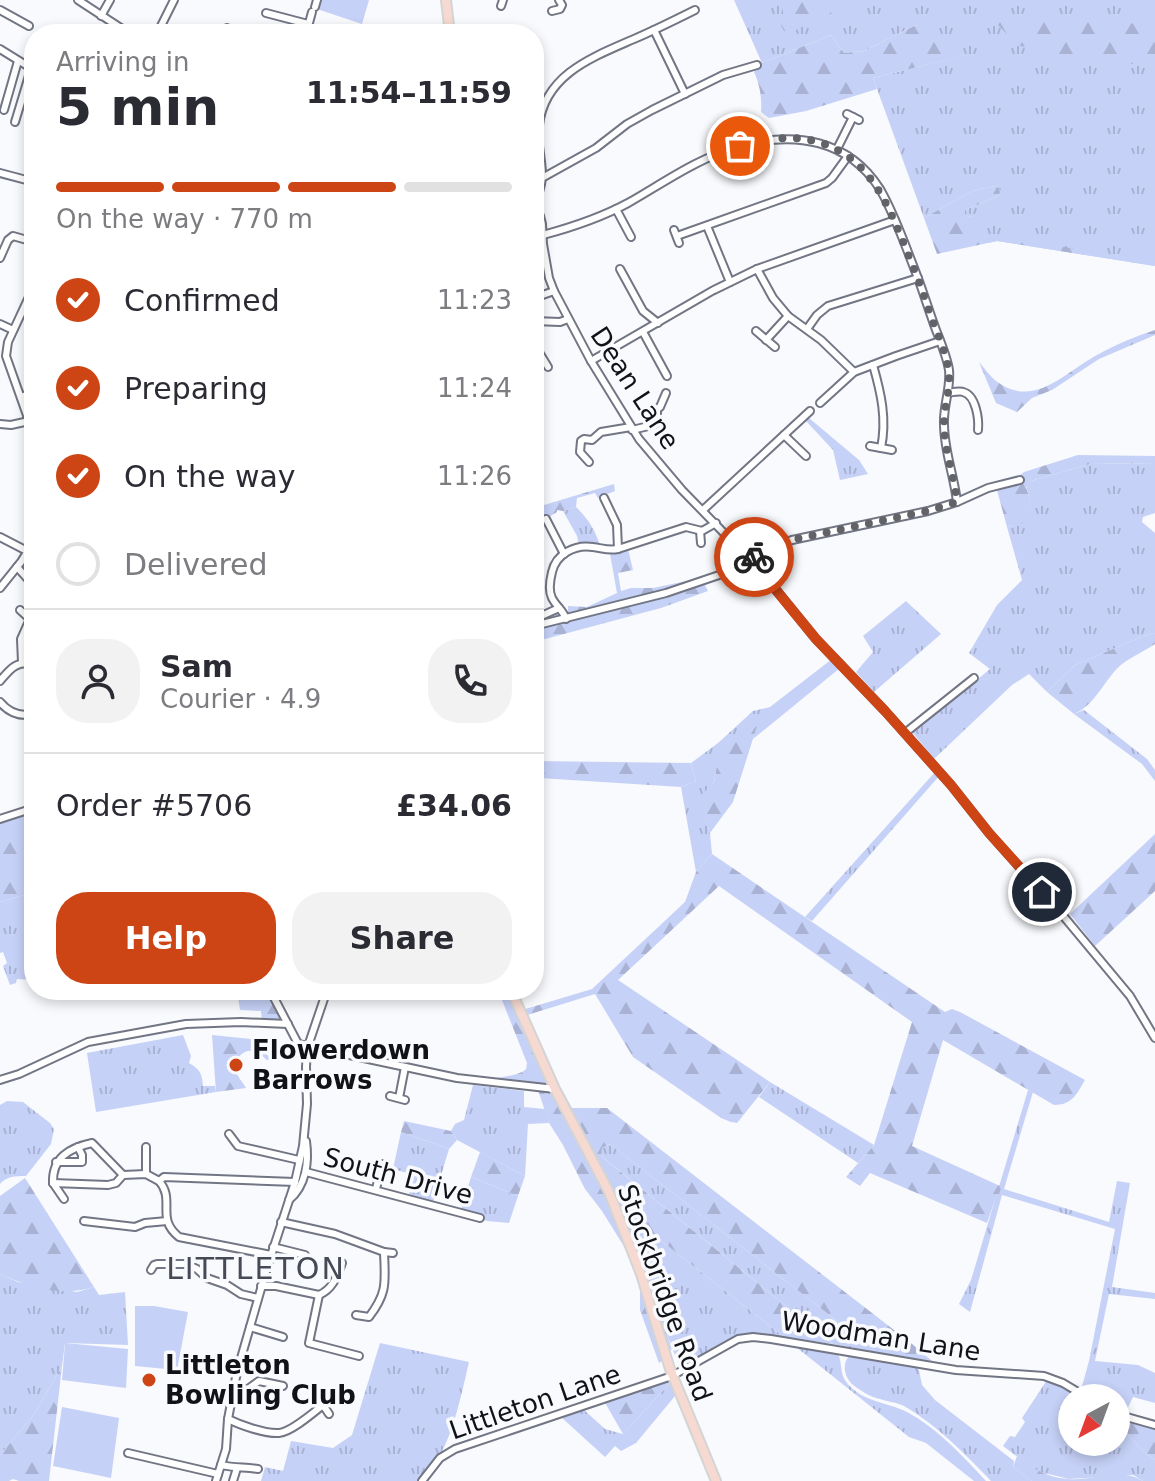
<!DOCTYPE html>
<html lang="en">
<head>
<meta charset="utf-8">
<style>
  body { margin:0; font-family:"DejaVu Sans",sans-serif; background:#f2f2f3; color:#2b2b33; height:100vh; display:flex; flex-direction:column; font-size:30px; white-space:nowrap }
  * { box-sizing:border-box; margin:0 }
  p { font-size:26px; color:#7c7c81 }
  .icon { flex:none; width:44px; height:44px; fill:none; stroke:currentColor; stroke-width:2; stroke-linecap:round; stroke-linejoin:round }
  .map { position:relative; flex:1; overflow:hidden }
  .panel { position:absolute; left:24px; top:24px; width:520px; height:976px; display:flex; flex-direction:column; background:#fff; border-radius:32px; box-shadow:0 4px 12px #0003 }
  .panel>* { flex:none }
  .needle { width:52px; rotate:221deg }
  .fabs { position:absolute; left:1058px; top:1384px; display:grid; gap:16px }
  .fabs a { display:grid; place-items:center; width:72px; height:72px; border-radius:50%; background:#fff; box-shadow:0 4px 12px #0003; font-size:40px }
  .pin { position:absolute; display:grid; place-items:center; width:68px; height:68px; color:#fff; margin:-34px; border:4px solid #fff; border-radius:50%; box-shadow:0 2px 8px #0007 }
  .courier { position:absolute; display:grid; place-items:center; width:80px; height:80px; margin:-40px; border:6px solid #cd4515; border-radius:50%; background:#fff; color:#222; box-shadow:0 2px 10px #0007 }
  .headline em { font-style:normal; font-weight:700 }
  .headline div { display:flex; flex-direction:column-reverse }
  .headline { display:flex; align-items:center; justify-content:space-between; height:136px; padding:0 32px }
  h1 { font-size:52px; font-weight:700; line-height:60px }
  .bar { display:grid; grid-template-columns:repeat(4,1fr); gap:12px 8px; align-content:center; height:96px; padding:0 32px }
  .bar i { height:10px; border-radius:6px; background:#e1e1e2 }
  .bar .on { background:#cd4515 }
  .bar p { grid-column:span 4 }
  .line { display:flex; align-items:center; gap:20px; padding:0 32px; border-top:2px solid #e1e1e2 }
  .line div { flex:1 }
  .round { display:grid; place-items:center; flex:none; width:84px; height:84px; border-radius:32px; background:#f2f2f3 }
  ol { padding:0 32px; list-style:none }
  li { display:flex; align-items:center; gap:24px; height:88px }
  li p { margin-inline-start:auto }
  li .icon { padding:8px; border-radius:50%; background:#cd4515; color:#fff; stroke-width:4 }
  li:last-child { color:#7c7c81 }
  li i { width:44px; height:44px; border:4px solid #e1e1e2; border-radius:50% }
  .primary-button { display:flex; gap:16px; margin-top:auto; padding:16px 32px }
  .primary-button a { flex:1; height:92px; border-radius:32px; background:#cd4515; color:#fff; font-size:32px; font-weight:700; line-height:92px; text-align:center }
  .primary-button a+a { background:#f2f2f3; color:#2b2b33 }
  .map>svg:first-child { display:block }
  .grass { fill:url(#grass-tufts) }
  .forest { fill:url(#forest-firs) }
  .pitch { fill:#c6d1f7 }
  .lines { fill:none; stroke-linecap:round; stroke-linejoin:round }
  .minor-casing { stroke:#727684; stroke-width:10 }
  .major-casing { stroke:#d4d4d5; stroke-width:12 }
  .minor { stroke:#fff; stroke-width:6 }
  .major { stroke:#f6dad1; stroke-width:8 }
  .done { stroke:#626368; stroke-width:8; stroke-dasharray:0 14.4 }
  .route { stroke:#cd4515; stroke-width:10 }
  .poi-dot { fill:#cd4515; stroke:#f9fafd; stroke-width:3 }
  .labels { text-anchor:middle; stroke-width:7; stroke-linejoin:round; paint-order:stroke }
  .street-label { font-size:26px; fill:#101217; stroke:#f9fafd }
  .poi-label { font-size:26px; font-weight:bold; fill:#101217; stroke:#f9fafd; text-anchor:start }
  .quarter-label { font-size:30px; letter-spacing:2px; fill:#464a57; stroke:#f9fafd }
</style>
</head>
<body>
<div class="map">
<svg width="1155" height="1481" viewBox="0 0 1155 1481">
  <defs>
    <pattern id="grass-tufts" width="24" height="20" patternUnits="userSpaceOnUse" patternTransform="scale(2)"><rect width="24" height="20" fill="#c6d1f7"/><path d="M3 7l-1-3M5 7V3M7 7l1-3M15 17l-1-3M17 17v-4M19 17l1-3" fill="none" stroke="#a9b2d3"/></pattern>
    <pattern id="forest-firs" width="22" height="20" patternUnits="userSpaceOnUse" patternTransform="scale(2)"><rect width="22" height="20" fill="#c6d1f7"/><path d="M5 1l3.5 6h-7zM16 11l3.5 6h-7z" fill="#a9b2d3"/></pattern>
  </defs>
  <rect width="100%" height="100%" fill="#f9fafd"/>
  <!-- grass -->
  <g class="grass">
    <polygon points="734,0 1155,0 1155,266 997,241 988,243 974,217 964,216 965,210 998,196 1000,191 999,188 995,186 972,191 924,218 873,78 965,55 916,25 864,51 844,53 831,35 762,63"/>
    <polygon points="809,418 859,460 868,474 840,480 833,450 806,421"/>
    <polygon points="1155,463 1155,513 1143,517 1142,522 1155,533 1155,633 1146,635 1075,665 1047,692 1029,674 1012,685 934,759 913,733 990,669 969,653 997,605 1022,580 1007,527 1034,519 1026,485 1031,481 1090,464"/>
    <path d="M576,507C588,519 596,530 600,547L585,543L579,545L577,536L563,511Z"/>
    <polygon points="906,601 941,634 874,692 856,672 873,652 863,636"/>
    <polygon points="832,659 840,668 753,739 756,728 717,765 714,782 701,797 710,833 712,854 696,872 681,787 696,781 691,763 718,743 753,711 770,707"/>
    <polygon points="1084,710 1147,759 1155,770 1155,781 1142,764 1074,714"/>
    <polygon points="936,771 940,775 812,921 805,917"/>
    <polygon points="34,892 34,980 17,979 16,983 10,985 3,966 7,963 3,952 0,953 0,902"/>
    <path d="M183,1035L191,1056L189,1063C200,1069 202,1074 203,1086H215L216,1092L96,1112L87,1053Z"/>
    <polygon points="770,1082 874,1145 858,1163 759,1097"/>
    <polygon points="473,1085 524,1091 524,1107 545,1109 549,1123 528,1124 525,1176 457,1140 451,1131 455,1124 464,1120"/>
    <polygon points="1028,1090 1033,1092 1004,1189 1109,1222 1117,1181 1130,1183 1112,1287 1155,1293 1155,1299 1109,1294 1095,1361 1138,1365 1155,1373 1155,1403 1133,1397 1125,1414 1116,1411 1116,1398 1094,1398 1081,1390 1089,1361 1115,1229 1002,1195 970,1312 959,1304 971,1280"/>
    <path d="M7,1101L23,1102L50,1123L54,1129L51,1144L26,1176C15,1176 7,1176 0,1184V1105Z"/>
    <polygon points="401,1132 449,1149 433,1202 409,1194 414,1175 393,1169"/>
    <polygon points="610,1144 878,1353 833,1344 600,1155 602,1148"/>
    <polygon points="471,1177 518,1196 509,1223 487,1221 461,1209"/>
    <polygon points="632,1218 784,1337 752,1333 738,1335 681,1367 679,1366 631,1238 627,1219"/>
    <polygon points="0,1274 18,1282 77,1292 94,1287 99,1295 125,1292 128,1345 65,1343 62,1366 35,1413 0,1455"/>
    <path d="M380,1343L469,1362C463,1388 453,1435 439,1456C433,1465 425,1473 418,1481H261L265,1467L283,1471L291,1441L333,1448L352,1435Z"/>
    <path d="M796,1347L838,1354C843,1364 839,1374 847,1383C862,1402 888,1402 907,1412C937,1428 963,1456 986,1481H974L926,1443L909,1437Z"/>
    <path d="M849,1356L915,1366L919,1370L922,1385L935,1400L1014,1461L1013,1467L1032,1481H991C965,1454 937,1425 904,1406C896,1402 888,1402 880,1399C870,1397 859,1390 852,1384C844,1376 842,1364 849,1356Z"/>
    <polygon points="1047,1380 1069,1388 1084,1398 1072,1398 1072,1442 1116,1442 1116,1422 1142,1450 1155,1460 1155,1481 1143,1481 1133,1475 1069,1479 1036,1471 1003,1446 1010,1436 1015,1437 1025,1422 1022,1418"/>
    <polygon points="671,1382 675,1396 636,1443 621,1451 615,1446 605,1457 561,1417 583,1409 605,1429 623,1434"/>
  </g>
  <!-- forest -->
  <g class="forest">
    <polygon points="783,0 800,0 805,2 811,0 842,0 843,2 838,9 792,32 784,31 781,25 783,17"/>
    <polygon points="1006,17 1146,24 1155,27 1155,68 1110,60 1057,57 1018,45 997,24"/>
    <path d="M916,25L957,42L966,55L873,78L877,89L806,111L769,118L761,112C762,98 760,85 754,72L762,63L831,35L844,53L864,51Z"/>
    <polygon points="995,186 999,188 1000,192 998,196 965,210 965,216 979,217 981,221 981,227 985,237 1002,236 1155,263 1155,266 997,241 937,254 924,218 972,191"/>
    <path d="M1155,330V335L1099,359L1052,390L1032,398L1017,412L996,403L979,362C984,368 990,376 996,381C1034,410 1065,372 1097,355C1115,345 1136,336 1155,330Z"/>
    <polygon points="1078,455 1155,456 1155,463 1090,464 1031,481 1026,486 1035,520 1007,527 997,490 959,504 988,488 1020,479 1019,476 1024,472"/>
    <polygon points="614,484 615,491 598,498 595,493 577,498 576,507 563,511 557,510 557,512 544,520 541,514 534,517 534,508"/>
    <polygon points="628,549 633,570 618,573 621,591 631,588 653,588 701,578 708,591 661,608 534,642 534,616 558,612 563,617 568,614 568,606 587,607 617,593 610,554"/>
    <path d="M1155,633V644C1145,651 1131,657 1122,664C1104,679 1096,705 1074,714L1047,692L1075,665L1146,635Z"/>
    <polygon points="757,726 733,802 710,833 700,797 714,782 717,765 723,751"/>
    <polygon points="534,761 691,763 696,781 681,787 539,778 538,805 534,805"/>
    <polygon points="31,814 34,823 34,892 0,902 0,822"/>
    <polygon points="1155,834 1155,891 1095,946 1070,914"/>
    <path d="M712,854L945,1012L952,1009L960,1012L1085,1080C1077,1094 1072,1105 1054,1105L943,1040L912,1146L1000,1186L987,1223L870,1173L860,1186L846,1177L874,1145L912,1022L719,886L618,980L770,1082L737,1123L731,1122L721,1118L633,1057L595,994L524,1016L522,1010L592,989L685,902L696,872Z"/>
    <polygon points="237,990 268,990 284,1021 262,1022 261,1011 240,1010"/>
    <path d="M498,990H511L554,1087L480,1080C489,1079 521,1076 526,1069C527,1067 526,1065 527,1063Z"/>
    <path d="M212,1035L251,1039L258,1047L263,1048L267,1055L278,1060H267C264,1058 260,1053 256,1052C245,1047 233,1059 236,1070C237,1077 243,1082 246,1088L216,1092Z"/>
    <polygon points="561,1088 572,1108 607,1108 916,1347 932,1361 878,1353 610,1144 602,1148 601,1156 833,1344 784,1337 632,1218 627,1220 636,1234 625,1248 602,1211 585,1189 563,1145 549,1123 538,1090 551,1092"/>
    <polygon points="404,1121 451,1131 457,1140 449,1149 401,1132"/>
    <polygon points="480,1152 525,1176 518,1196 471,1177"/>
    <path d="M25,1178L94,1287C61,1297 31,1288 0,1274V1196Z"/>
    <polygon points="651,1281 672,1350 668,1349 665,1359 659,1363 640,1310 640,1291"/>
    <polygon points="62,1366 49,1481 19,1481 13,1479 9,1481 0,1481 0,1455 35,1413"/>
    <polygon points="668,1380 671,1382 623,1434 604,1401"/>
    <polygon points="1116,1415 1155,1421 1155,1460 1142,1450 1116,1422"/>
    <path d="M1017,1456C1034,1469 1046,1477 1068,1479C1093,1481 1121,1467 1143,1481H1032L1013,1467Z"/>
  </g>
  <!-- pitch -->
  <g class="pitch">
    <polygon points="316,0 369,0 362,24 314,8"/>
    <polygon points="135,1306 154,1306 188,1312 177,1370 135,1366"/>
    <polygon points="65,1343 128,1349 126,1388 62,1380"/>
    <polygon points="62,1407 119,1418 111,1478 53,1466"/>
  </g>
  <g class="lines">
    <!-- minor casing -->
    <g class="minor-casing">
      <g id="minor">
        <polyline points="78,0 130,34"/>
        <polyline points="501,6 503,0"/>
        <polyline points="315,7 317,0"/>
        <polyline points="0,10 29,26"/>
        <polyline points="552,11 560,9 562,5 559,0"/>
        <polyline points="266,13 308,24"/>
        <polyline points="101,16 110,0"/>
        <polyline points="654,30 685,94"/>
        <polyline points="157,34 174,0"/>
        <polyline points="224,34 227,28"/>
        <polyline points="306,34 312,12"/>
        <polyline points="0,49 34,70"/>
        <polyline points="4,110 18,61"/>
        <polyline points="847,114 859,120"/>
        <polyline points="15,122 31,69"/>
        <polyline points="837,149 853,117"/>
        <polyline points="0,173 34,182"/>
        <polyline points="542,178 596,148 627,124 652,110 723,75 757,65"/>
        <path d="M534,203C551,173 535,155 539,125C545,74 593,57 634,39C655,30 675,20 695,10"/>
        <polyline points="534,208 540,216 542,224 543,244 549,278 554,291 591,361 639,439 682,490 760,570 816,639 885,711 951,785 989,833 1065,918 1130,996 1155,1038"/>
        <polyline points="616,209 631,237"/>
        <polyline points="707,226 730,282"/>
        <polyline points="674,230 679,243"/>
        <path d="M543,235C569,228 604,216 628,203C665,182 699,157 741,146C794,131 848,139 880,189C895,215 905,245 916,273C923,291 929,311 936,330C941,343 947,357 949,370C951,389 943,405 944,424C944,451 954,475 957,502"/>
        <polyline points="677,236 826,183 832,178 848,156"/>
        <polyline points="0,258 8,240 13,236 34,242"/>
        <polyline points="620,269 643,311 658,323"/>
        <polyline points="757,269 773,298 788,316 821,340 854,372"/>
        <polyline points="34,286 8,342 6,356 29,421 34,447"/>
        <polyline points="714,290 757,269 895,220"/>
        <polyline points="534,298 554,291"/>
        <polyline points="534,321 560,322 568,319"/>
        <polyline points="0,324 13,330"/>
        <polyline points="807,329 817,315 828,306 918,278"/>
        <polyline points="756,331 775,347"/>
        <polyline points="643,332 667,376"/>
        <polyline points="766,340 788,316"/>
        <polyline points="534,344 548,367"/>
        <polyline points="591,361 712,291"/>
        <path d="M873,365C881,393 887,419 881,448"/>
        <path d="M949,393C951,392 961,391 963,392C976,395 979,419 978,430"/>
        <polyline points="21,397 34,392"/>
        <polyline points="820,403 854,372 896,356 940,341"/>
        <polyline points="0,424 11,425 29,421"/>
        <polyline points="632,430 657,424 657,409 660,407 666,393"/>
        <polyline points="784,435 806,456"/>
        <polyline points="870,446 892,450"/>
        <polyline points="589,462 580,452 581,441 584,439 592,440 601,432 631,427"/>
        <polyline points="604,498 617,525 618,549"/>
        <polyline points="703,510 810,411"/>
        <polyline points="546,519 564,554"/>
        <polyline points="700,531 701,543"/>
        <polyline points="0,537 29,552"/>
        <polyline points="17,567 34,586"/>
        <polyline points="0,588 21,562 34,541"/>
        <polyline points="20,610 30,619 21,639 22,662"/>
        <polyline points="539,617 559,608"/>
        <path d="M566,619C563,610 556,606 552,598C548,590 550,580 552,572C556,554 575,544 593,547C602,548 608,551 618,549L686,527L702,531L716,523"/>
        <polyline points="534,626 666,593 725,573 760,553 792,540 928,511 957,502 988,488 1020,480"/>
        <path d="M0,681C11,668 16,661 34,664"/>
        <path d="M0,702C9,713 20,717 34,714"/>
        <polyline points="905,733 974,678"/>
        <polyline points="33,763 34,765"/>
        <polyline points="0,819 34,808"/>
        <polyline points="270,990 306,1059"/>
        <polyline points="298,1044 457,1078 555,1089"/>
        <polyline points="0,1080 19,1074 88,1042 186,1024 241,1022 288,1024"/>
        <polyline points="390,1096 405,1100"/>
        <polyline points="399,1098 405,1067"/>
        <polyline points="229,1134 238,1146 299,1160"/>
        <polyline points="56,1162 82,1162 82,1155 78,1147"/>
        <polyline points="306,1172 480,1218"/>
        <polyline points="146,1174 146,1147"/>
        <polyline points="123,1175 146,1174 159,1181 164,1177 295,1182"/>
        <path d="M159,1181C176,1200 155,1218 179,1237L271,1255"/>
        <path d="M53,1183C52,1158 69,1148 92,1143L95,1146L123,1175"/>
        <polyline points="53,1183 108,1185 116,1183 123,1175"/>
        <polyline points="53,1183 64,1199"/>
        <polyline points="376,1189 382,1164"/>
        <path d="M289,1200C306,1186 309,1162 306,1141"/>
        <polyline points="84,1221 135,1227 145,1223 167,1221"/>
        <polyline points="281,1222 335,1234 384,1252 393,1253"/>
        <polyline points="273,1247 305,1255"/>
        <polyline points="151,1270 154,1265 157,1264 186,1264 197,1269 207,1278 227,1285 241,1294 258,1298"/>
        <polyline points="261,1286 276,1286 319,1295 309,1343 359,1356"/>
        <path d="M319,1295C333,1289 337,1276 342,1263"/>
        <path d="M356,1315L369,1317C388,1292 385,1282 384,1252"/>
        <polyline points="250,1327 283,1337"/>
        <polyline points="233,1389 248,1389 259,1381 283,1386"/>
        <polyline points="1116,1414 1155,1425"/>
        <path d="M228,1419C240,1425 265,1434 279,1433C291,1432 313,1413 323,1405L329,1414"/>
        <polyline points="128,1453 218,1474"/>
        <path d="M221,1465C234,1468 245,1467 258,1469"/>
        <polyline points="216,1481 226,1449 228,1419 237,1372 267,1268 295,1182 303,1146 307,1104 306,1067 307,1049 327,990"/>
        <polyline points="233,1481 237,1468"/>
        <polyline points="422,1481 440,1458 455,1449 672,1376 738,1339 753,1337 771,1339 956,1370 1044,1376 1063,1383 1088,1398"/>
      </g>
    </g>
    <!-- major casing -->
    <g class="major-casing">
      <g id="major">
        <polyline points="446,0 450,34"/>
        <polyline points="511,990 555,1089 609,1192 641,1274 670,1369 716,1481"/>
      </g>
    </g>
    <!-- minor -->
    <use href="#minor" class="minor"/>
    <!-- major -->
    <use href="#major" class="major"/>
  </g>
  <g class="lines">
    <!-- done -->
    <path class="done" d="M740,146C758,142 776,137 795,138C869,144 888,205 912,264C920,283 926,302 933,322C939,337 946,353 948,368C952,388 944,404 944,423C944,450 954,475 957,502L928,511L792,540L754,557"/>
    <!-- route -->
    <polyline class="route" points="754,557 749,560 771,584 816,639 885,711 951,785 989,833 1042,892"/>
  </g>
  <!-- markers -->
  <g class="poi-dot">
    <circle cx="236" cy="1065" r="8"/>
    <circle cx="149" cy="1380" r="8"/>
  </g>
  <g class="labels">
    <!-- street labels -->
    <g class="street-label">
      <text transform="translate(635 388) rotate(57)" y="9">Dean Lane</text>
      <text transform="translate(398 1176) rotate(15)" y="9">South Drive</text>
      <text transform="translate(665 1293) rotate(70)" y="9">Stockbridge Road</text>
      <text transform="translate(881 1336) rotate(9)" y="9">Woodman Lane</text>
      <text transform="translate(535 1402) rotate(-19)" y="9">Littleton Lane</text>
    </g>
    <!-- poi labels -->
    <g class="poi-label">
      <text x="252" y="1059">Flowerdown<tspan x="252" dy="30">Barrows</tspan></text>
      <text x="165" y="1374">Littleton<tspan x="165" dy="30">Bowling Club</tspan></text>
    </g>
    <!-- quarter labels -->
    <g class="quarter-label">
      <text x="256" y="1279">LITTLETON</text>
    </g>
  </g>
</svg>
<div class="fabs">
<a><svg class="needle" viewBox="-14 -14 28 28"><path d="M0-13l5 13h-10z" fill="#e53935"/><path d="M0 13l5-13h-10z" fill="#7c7c81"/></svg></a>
</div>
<div class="pin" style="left:740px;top:146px;background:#ea580c"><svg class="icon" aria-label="bag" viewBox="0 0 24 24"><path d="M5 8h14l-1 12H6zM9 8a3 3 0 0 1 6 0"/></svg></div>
<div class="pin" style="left:1042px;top:892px;background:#1f2937"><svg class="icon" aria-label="home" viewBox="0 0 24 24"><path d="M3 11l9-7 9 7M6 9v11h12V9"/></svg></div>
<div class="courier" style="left:754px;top:557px"><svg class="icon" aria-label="bike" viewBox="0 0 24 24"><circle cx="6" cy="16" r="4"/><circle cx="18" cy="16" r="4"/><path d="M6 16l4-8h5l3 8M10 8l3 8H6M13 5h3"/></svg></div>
<section class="panel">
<div class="headline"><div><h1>5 min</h1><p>Arriving in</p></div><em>11:54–11:59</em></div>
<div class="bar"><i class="on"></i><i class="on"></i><i class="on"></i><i></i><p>On the way · 770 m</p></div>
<ol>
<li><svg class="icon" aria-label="check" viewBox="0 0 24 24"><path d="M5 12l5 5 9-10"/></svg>Confirmed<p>11:23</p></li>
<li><svg class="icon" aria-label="check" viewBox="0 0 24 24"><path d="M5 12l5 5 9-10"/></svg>Preparing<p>11:24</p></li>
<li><svg class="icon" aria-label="check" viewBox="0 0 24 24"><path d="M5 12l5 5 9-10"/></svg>On the way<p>11:26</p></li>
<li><i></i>Delivered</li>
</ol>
<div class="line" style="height:144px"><a class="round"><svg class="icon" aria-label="person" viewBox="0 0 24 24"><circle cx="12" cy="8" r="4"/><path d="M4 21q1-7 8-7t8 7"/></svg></a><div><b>Sam</b><p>Courier · 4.9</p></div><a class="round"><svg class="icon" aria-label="phone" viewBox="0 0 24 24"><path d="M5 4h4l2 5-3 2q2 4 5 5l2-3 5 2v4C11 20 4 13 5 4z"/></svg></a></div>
<div class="line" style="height:104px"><div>Order #5706</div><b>£34.06</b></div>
<div class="primary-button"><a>Help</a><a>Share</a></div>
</section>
</div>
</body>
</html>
